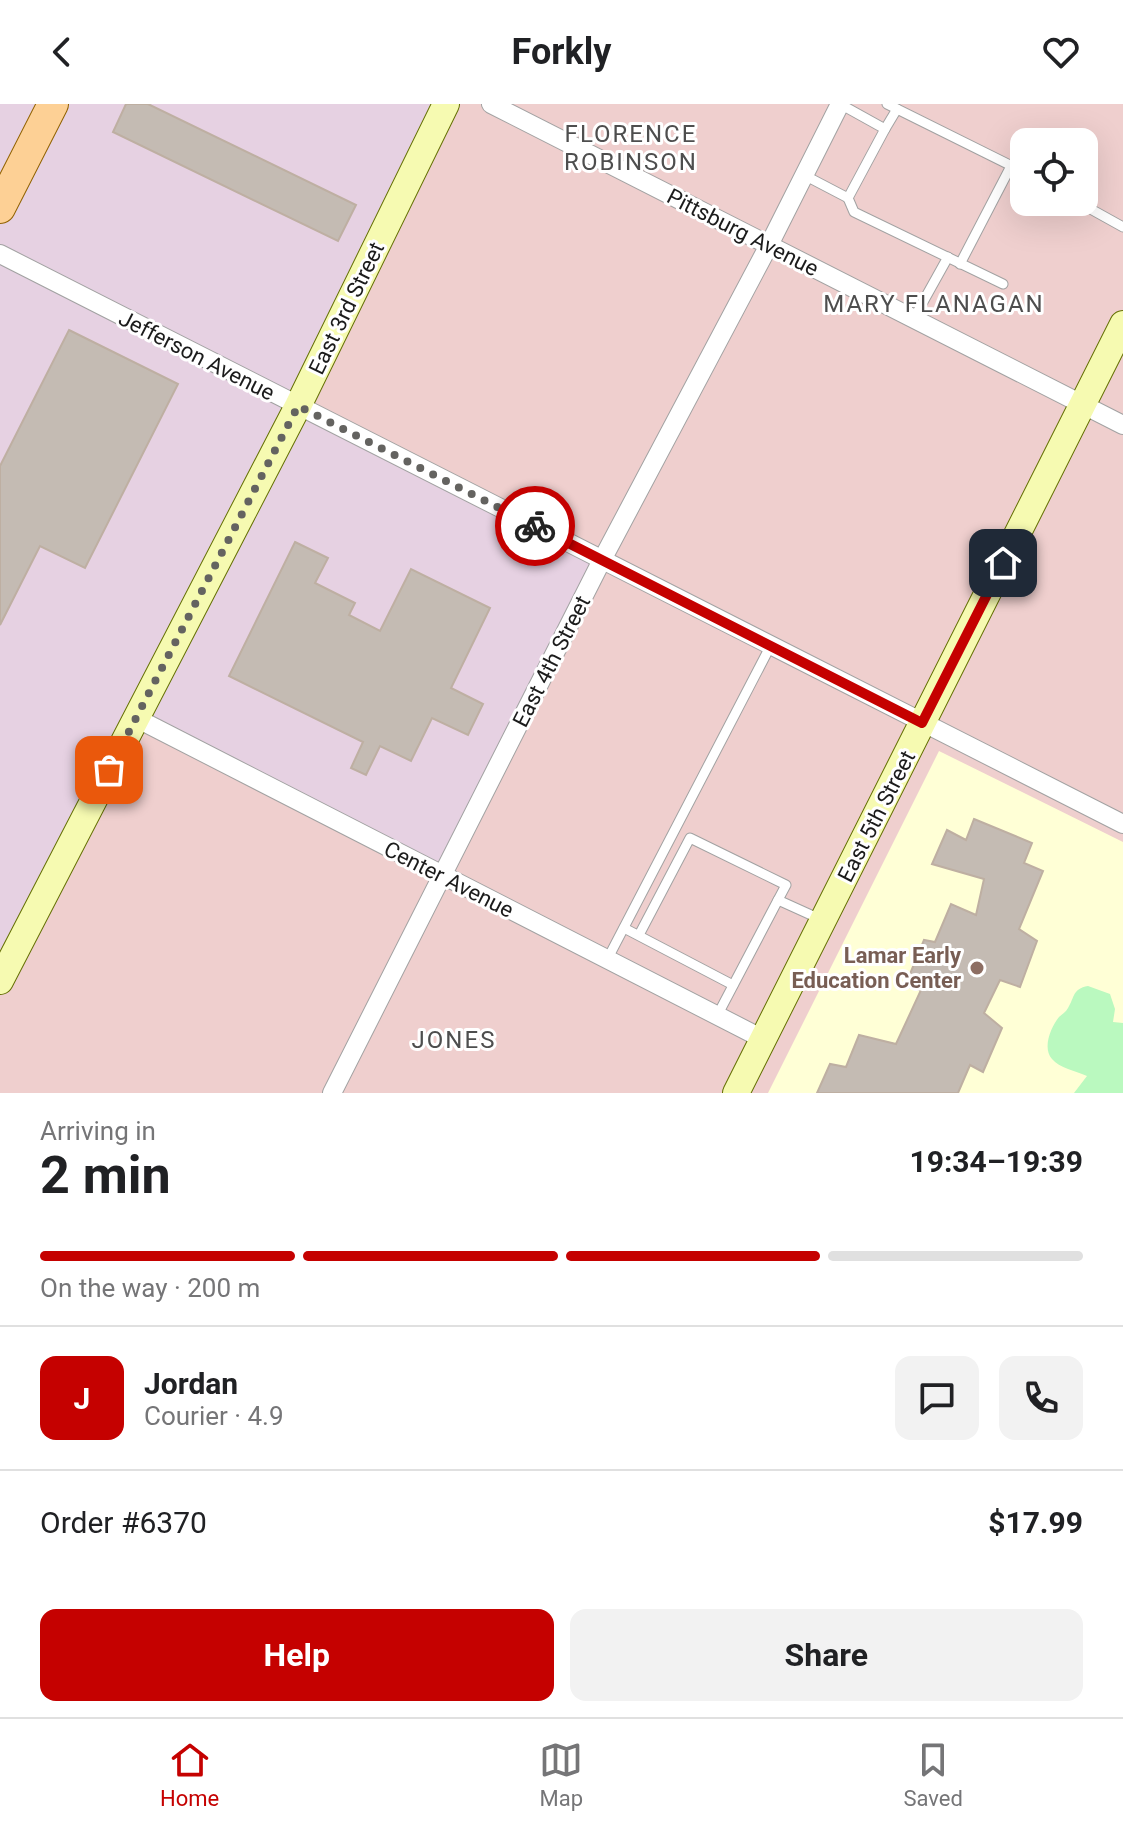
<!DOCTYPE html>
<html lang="en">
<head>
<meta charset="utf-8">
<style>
  body { margin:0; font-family:Roboto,sans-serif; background:#f2f2f2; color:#202124; height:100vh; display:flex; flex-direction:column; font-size:30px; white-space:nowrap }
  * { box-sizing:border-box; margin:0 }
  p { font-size:26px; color:#757577 }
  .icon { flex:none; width:44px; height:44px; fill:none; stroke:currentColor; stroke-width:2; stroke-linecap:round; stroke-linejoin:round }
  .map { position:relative; height:989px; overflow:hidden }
  .sheet { display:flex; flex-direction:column; background:#fff; flex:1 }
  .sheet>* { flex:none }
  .fabs { position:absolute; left:1010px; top:24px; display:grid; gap:16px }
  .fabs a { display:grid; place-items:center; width:88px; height:88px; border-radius:16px; background:#fff; box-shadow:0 8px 32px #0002; font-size:40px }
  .pin { position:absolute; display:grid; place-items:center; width:68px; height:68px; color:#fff; margin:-34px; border-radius:16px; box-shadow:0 4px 12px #0006 }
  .courier { position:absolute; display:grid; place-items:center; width:80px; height:80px; margin:-40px; border:6px solid #c50100; border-radius:50%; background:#fff; color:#222; box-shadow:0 2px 10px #0007 }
  .summary em { font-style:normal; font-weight:700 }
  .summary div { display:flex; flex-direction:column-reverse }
  .summary { display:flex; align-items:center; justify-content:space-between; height:136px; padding:0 40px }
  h1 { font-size:52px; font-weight:700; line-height:60px }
  .bar { display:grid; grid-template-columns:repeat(4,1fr); gap:12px 8px; align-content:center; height:96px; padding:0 40px }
  .bar i { height:10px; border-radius:6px; background:#e0e0e0 }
  .bar .selected { background:#c50100 }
  .bar p { grid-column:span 4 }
  .line { display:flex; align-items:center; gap:20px; padding:0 40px; border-top:2px solid #e0e0e0 }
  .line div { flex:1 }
  .round { display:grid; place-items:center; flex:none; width:84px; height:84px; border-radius:16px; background:#f2f2f2 }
  .action { display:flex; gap:16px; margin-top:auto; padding:16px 40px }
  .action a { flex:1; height:92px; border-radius:16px; background:#c50100; color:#fff; font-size:32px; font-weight:700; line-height:92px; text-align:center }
  .action a+a { background:#f2f2f2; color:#202124 }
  header { display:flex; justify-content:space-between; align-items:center; height:104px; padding:0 40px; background:#fff; font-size:36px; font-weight:700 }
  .tab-bar { display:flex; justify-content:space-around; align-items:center; height:112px; border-top:2px solid #e0e0e0; background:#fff; font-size:22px; color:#757577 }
  .tab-bar a { display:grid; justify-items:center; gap:4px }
  .tab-bar .selected { color:#c50100 }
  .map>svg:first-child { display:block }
  .commercial { fill:#efcfce; fill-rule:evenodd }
  .industrial { fill:#e6d1e2 }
  .education { fill:#ffffd6 }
  .park { fill:#baf9bf }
  .building { fill:#c4bbb3; stroke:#beafa2; stroke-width:2 }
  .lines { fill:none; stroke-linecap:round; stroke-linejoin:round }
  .lane-casing { stroke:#a2a2a2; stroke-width:11 }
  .street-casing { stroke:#a2a2a2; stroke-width:20 }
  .secondary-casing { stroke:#647003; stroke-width:28 }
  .primary-casing { stroke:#916200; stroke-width:32 }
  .lane { stroke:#fff; stroke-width:9 }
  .street { stroke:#fff; stroke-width:18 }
  .secondary { stroke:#f6fab1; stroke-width:26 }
  .primary { stroke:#fdd095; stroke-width:30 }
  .done { stroke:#646360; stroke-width:8; stroke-dasharray:0 14.4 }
  .route { stroke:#c50100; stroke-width:10 }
  .education-dot { fill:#8d6e63; stroke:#fff; stroke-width:3 }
  .labels { text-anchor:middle; stroke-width:6; stroke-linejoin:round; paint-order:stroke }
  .street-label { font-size:22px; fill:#1b1b1b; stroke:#fff }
  .education-label { font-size:22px; font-weight:bold; fill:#785e54; stroke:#fff; text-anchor:end }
  .neighbourhood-label { font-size:24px; letter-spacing:2px; fill:#4e4e4e; stroke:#fff }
</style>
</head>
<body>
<header><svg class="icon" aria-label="back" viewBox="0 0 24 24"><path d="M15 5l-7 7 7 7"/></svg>Forkly<svg class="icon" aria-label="heart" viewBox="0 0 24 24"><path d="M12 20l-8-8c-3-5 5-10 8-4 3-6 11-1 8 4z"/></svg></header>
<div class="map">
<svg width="1123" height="989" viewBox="0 0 1123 989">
  <rect width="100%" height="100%" fill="#ede8e0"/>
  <!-- commercial -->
  <path class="commercial" d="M445,0H1123V989H0V878L298,302ZM1024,38H1084V98H1024Z"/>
  <!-- industrial -->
  <polygon class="industrial" points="0,0 445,0 298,302 602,456 442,773 136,614 0,878"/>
  <!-- education -->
  <polygon class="education" points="939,647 1123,738 1123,989 768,989"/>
  <!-- park -->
  <path class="park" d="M1088,882L1110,890L1115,905L1113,918L1123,919V989H1074L1087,972C1076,967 1059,964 1052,955C1042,944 1051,923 1059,913C1062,910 1066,908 1068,904C1075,893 1072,885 1088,882Z"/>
  <!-- building -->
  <g class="building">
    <polygon points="126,0 148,0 356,101 338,137 113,28"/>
    <polygon points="69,226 178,280 85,464 40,442 0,521 0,362"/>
    <polygon points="295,438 328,454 315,479 355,499 349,511 380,527 411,465 490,504 451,584 483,600 468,631 432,614 411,657 380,642 366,671 351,664 363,638 229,572"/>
    <polygon points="974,715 1032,739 1024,759 1043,767 1019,825 1037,837 1020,883 1000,876 984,909 1002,924 983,968 970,961 958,989 817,989 830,960 846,963 859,931 896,940 921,886 905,882 924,836 935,838 951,800 976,811 984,775 932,760 947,726 966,736"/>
  </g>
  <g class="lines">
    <!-- lane casing -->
    <g class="lane-casing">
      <g id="lane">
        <polyline points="887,0 1024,68"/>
        <polyline points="885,25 897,5"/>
        <polyline points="804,71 848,94 885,25 840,0"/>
        <polyline points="848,94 854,108 1003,180"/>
        <polyline points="1078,98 1123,123"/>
        <polyline points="960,160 1011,62"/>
        <polyline points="914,214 948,153"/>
        <polyline points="624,824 733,881"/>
        <polyline points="639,831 690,734 786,781 778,796"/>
        <polyline points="607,856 771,541"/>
        <polyline points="717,912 778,796 820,815"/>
      </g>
    </g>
    <!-- street casing -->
    <g class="street-casing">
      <g id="street">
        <polyline points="491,0 1123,321"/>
        <polyline points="0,150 1123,720"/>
        <polyline points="136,614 763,935"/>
        <polyline points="332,989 602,456 769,141 840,0"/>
      </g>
    </g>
    <!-- secondary casing -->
    <g class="secondary-casing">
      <g id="secondary">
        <polyline points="0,877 298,302 446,0"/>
        <polyline points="736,989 1123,220"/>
      </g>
    </g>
    <!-- primary casing -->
    <g class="primary-casing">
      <polyline id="primary" points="0,104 53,0"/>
    </g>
    <!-- lane -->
    <use href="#lane" class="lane"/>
    <!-- street -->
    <use href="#street" class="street"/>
    <!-- secondary -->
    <use href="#secondary" class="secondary"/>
    <!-- primary -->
    <use href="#primary" class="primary"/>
  </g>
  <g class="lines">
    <!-- done -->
    <polyline class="done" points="109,666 298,302 535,422"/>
    <!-- route -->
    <polyline class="route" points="535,422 922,619 1003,459"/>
  </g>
  <!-- markers -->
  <circle class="education-dot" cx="977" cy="864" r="8"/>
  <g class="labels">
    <!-- street labels -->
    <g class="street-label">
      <text transform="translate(743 128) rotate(27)" y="8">Pittsburg Avenue</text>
      <text transform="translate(346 204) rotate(-64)" y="8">East 3rd Street</text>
      <text transform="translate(197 251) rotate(27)" y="8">Jefferson Avenue</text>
      <text transform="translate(551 557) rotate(-63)" y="8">East 4th Street</text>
      <text transform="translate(876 712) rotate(-63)" y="8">East 5th Street</text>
      <text transform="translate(449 775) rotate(27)" y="8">Center Avenue</text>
    </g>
    <!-- education labels -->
    <g class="education-label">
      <text x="961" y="859">Lamar Early<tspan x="961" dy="25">Education Center</tspan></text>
    </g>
    <!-- neighbourhood labels -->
    <g class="neighbourhood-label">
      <text x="631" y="38">FLORENCE<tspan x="631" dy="28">ROBINSON</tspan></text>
      <text x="934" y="208">MARY FLANAGAN</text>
      <text x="454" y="944">JONES</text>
    </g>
  </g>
</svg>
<div class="fabs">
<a><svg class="icon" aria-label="locate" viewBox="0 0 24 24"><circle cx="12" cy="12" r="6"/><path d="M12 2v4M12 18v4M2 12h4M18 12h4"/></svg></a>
</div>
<div class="pin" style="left:109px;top:666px;background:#ea580c"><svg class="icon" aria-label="bag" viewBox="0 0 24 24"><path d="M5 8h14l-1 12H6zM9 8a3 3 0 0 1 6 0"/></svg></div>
<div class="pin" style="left:1003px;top:459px;background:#1f2937"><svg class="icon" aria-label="home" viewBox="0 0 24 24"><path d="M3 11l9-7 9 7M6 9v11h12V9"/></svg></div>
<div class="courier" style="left:535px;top:422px"><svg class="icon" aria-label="bike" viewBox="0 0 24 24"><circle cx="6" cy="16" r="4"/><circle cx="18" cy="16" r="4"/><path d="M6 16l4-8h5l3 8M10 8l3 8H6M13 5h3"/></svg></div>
</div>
<section class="sheet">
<div class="summary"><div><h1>2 min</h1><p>Arriving in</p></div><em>19:34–19:39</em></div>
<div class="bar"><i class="selected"></i><i class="selected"></i><i class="selected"></i><i></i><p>On the way · 200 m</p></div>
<div class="line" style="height:144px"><b class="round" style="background:#c50100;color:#fff">J</b><div><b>Jordan</b><p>Courier · 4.9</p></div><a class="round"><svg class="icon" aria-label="chat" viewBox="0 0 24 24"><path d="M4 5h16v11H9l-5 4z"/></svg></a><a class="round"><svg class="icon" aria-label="phone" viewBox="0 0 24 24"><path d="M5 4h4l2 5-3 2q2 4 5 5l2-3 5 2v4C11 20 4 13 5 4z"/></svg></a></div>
<div class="line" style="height:104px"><div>Order #6370</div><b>$17.99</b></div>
<div class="action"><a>Help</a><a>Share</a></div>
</section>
<nav class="tab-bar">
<a class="selected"><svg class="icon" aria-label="home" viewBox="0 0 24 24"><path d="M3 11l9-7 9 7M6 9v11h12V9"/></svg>Home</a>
<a><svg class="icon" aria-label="map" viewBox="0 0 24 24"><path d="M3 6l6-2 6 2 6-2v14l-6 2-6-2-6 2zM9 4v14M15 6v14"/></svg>Map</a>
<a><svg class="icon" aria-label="saved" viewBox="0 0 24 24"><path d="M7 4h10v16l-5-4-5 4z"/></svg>Saved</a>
</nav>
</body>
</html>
